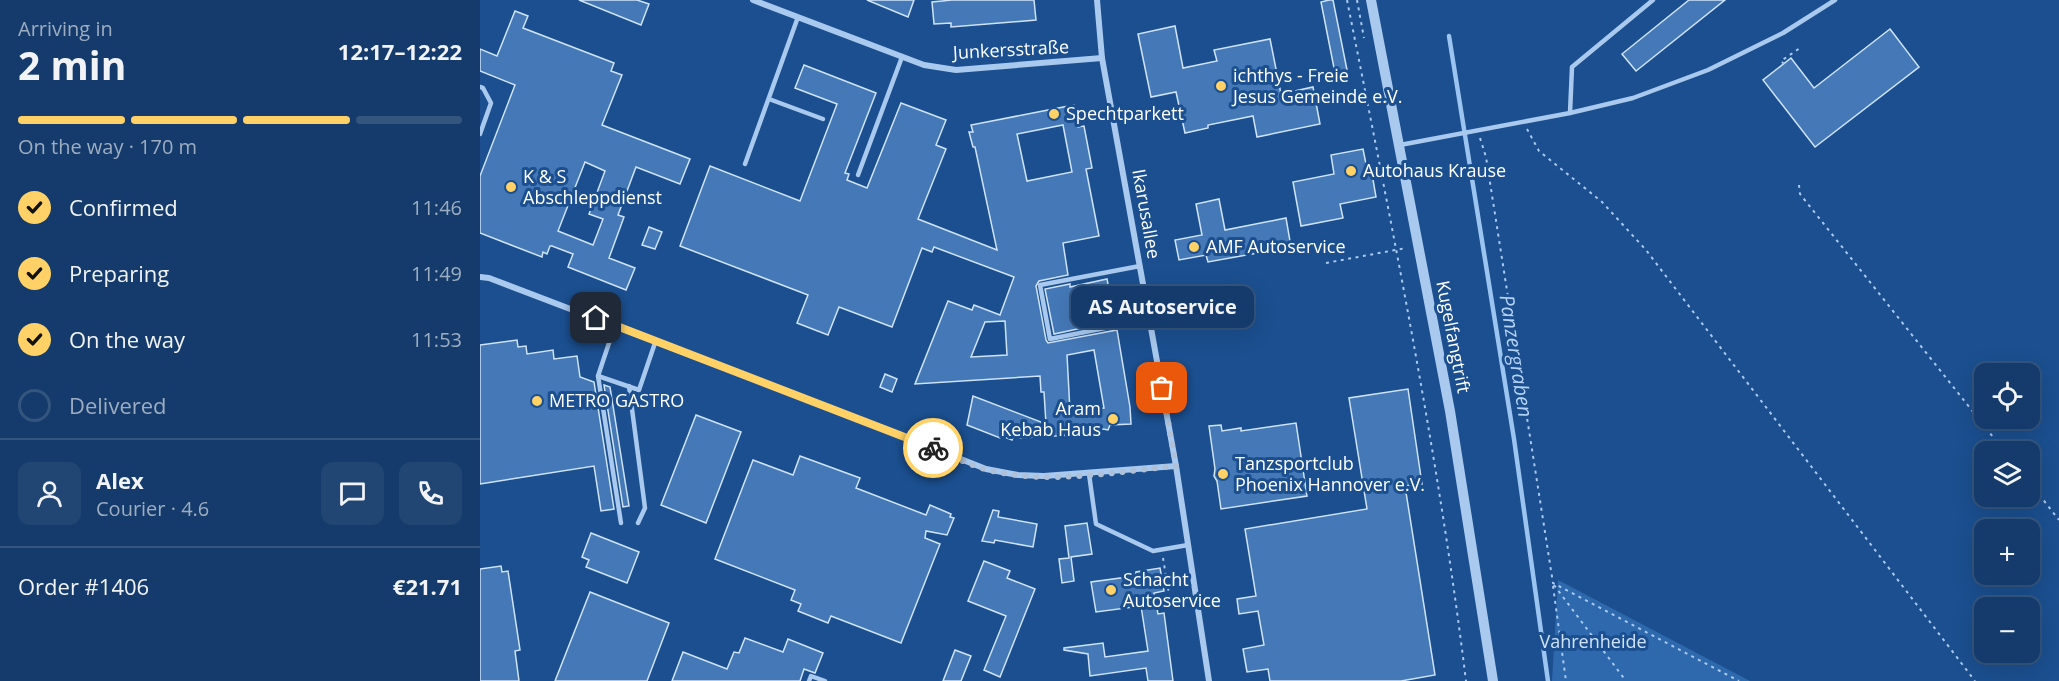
<!DOCTYPE html>
<html lang="en">
<head>
<meta charset="utf-8">
<style>
  body { margin:0; font-family:"Open Sans",sans-serif; background:#214673; color:#f1f3f6; height:100vh; display:flex; flex-direction:column; font-size:22px; white-space:nowrap }
  * { box-sizing:border-box; margin:0 }
  p { font-size:20px; color:#9dadc1 }
  .icon { flex:none; width:33px; height:33px; fill:none; stroke:currentColor; stroke-width:2; stroke-linecap:round; stroke-linejoin:round }
  .map { position:relative; flex:1; overflow:hidden }
  .side { display:flex; flex-direction:column; background:#143b6b; width:480px }
  .side>* { flex:none }
  .controls { position:absolute; left:1494px; top:363px; display:grid; gap:12px }
  .controls a { display:grid; place-items:center; width:66px; height:66px; border-radius:12px; background:#143b6b; box-shadow:0 6px 24px #0002,0 0 0 2px #33557e; font-size:30px }
  .pin { position:absolute; display:grid; place-items:center; width:51px; height:51px; color:#fff; margin:-26px; border-radius:12px; box-shadow:0 3px 9px #0006 }
  .courier { position:absolute; display:grid; place-items:center; width:60px; height:60px; margin:-30px; border:4px solid #ffd166; border-radius:50%; background:#fff; color:#222; box-shadow:0 2px 8px #0007 }
  .bubble { position:absolute; height:42px; border-radius:12px; background:#143b6b; box-shadow:0 6px 24px #0002,0 0 0 2px #33557e; font-size:20px; font-weight:700; line-height:42px; text-align:center }
  .summary em { font-style:normal; font-weight:700 }
  .summary div { display:flex; flex-direction:column-reverse }
  .summary { display:flex; align-items:center; justify-content:space-between; height:102px; padding:0 18px }
  h1 { font-size:39px; font-weight:700; line-height:45px }
  .bar { display:grid; grid-template-columns:repeat(4,1fr); gap:9px 6px; align-content:center; height:72px; padding:0 18px }
  .bar i { height:8px; border-radius:4px; background:#33557e }
  .bar .selected { background:#ffd166 }
  .bar p { grid-column:span 4 }
  .line { display:flex; align-items:center; gap:15px; padding:0 18px; border-top:2px solid #33557e }
  .line div { flex:1 }
  .round { display:grid; place-items:center; flex:none; width:63px; height:63px; border-radius:12px; background:#214673 }
  ol { padding:0 18px; list-style:none }
  li { display:flex; align-items:center; gap:18px; height:66px }
  li p { margin-inline-start:auto }
  li .icon { padding:6px; border-radius:50%; background:#ffd166; color:#111; stroke-width:4 }
  li:last-child { color:#9dadc1 }
  li i { width:33px; height:33px; border:3px solid #33557e; border-radius:50% }
  main { display:flex; flex:1; min-height:0 }
  .map>svg:first-child { display:block }
  .green { fill:#2e69ad }
  .lines { fill:none; stroke-linecap:round; stroke-linejoin:round }
  .stream { stroke:#9cc4f0; stroke-width:4.5 }
  .building { fill:#4478b7; stroke:#cfe3fa; stroke-width:1.5; fill-rule:evenodd }
  .path { stroke:#a9c9ee; stroke-width:2; stroke-dasharray:3 4.5; stroke-linecap:butt }
  .service { stroke:#a9c9ee; stroke-width:4.5 }
  .minor { stroke:#a9c9ee; stroke-width:6 }
  .tertiary { stroke:#a9c9ee; stroke-width:10 }
  .done { stroke:#afc1d8; stroke-width:6; stroke-dasharray:0 10.8 }
  .route { stroke:#ffd166; stroke-width:8 }
  .poi-dot { fill:#ffd166; stroke:#1b4f8f; stroke-width:2 }
  .labels { text-anchor:middle; stroke-width:6; stroke-linejoin:round; paint-order:stroke }
  .street-label { font-size:18px; fill:#fff; stroke:#1b4f8f }
  .poi-label { font-size:18px; fill:#fff; stroke:#1b4f8f; text-anchor:start }
  .park-label { font-size:18px; fill:#cfe3fa; stroke:#1b4f8f }
  .water-label { font-size:20px; font-style:italic; fill:#b5d3f5; stroke:#1b4f8f }
</style>
</head>
<body>
<main>
<section class="side">
<div class="summary"><div><h1>2 min</h1><p>Arriving in</p></div><em>12:17–12:22</em></div>
<div class="bar"><i class="selected"></i><i class="selected"></i><i class="selected"></i><i></i><p>On the way · 170 m</p></div>
<ol>
<li><svg class="icon" aria-label="check" viewBox="0 0 24 24"><path d="M5 12l5 5 9-10"/></svg>Confirmed<p>11:46</p></li>
<li><svg class="icon" aria-label="check" viewBox="0 0 24 24"><path d="M5 12l5 5 9-10"/></svg>Preparing<p>11:49</p></li>
<li><svg class="icon" aria-label="check" viewBox="0 0 24 24"><path d="M5 12l5 5 9-10"/></svg>On the way<p>11:53</p></li>
<li><i></i>Delivered</li>
</ol>
<div class="line" style="height:108px"><a class="round"><svg class="icon" aria-label="person" viewBox="0 0 24 24"><circle cx="12" cy="8" r="4"/><path d="M4 21q1-7 8-7t8 7"/></svg></a><div><b>Alex</b><p>Courier · 4.6</p></div><a class="round"><svg class="icon" aria-label="chat" viewBox="0 0 24 24"><path d="M4 5h16v11H9l-5 4z"/></svg></a><a class="round"><svg class="icon" aria-label="phone" viewBox="0 0 24 24"><path d="M5 4h4l2 5-3 2q2 4 5 5l2-3 5 2v4C11 20 4 13 5 4z"/></svg></a></div>
<div class="line" style="height:78px"><div>Order #1406</div><b>€21.71</b></div>
</section>
<div class="map">
<svg width="1579" height="681" viewBox="0 0 1579 681">
  <rect width="100%" height="100%" fill="#1b4f8f"/>
  <!-- green -->
  <polygon class="green" points="1078,580 1270,681 1072,681"/>
  <g class="lines">
    <!-- stream -->
    <polyline class="stream" points="969,36 1034,439 1068,681"/>
  </g>
  <!-- building -->
  <g class="building">
    <polygon points="99,0 157,0 169,4 161,25"/>
    <polygon points="387,0 434,0 428,17"/>
    <polygon points="472,0 554,0 556,20 471,27 471,23 454,24 452,2"/>
    <polygon points="849,0 853,0 867,70 855,73 841,2"/>
    <polygon points="1209,0 1245,0 1156,71 1142,54"/>
    <path d="M35,11L48,16L43,28L134,63L131,71L142,75L122,125L210,159L200,184L156,167L138,215L144,217L129,258L155,268L146,290L88,267L93,254L72,246H70L67,254L63,252L62,257L0,233V176L35,85L0,71V49L17,56ZM105,162L125,171L109,214L123,219L113,245L78,231Z"/>
    <polygon points="695,26 703,68 737,61 734,50 790,39 801,94 833,87 840,124 777,137 773,116 728,125 728,128 705,133 696,92 671,97 658,34"/>
    <polygon points="1410,29 1439,67 1335,147 1283,80 1311,58 1334,88"/>
    <path d="M324,65L396,93L365,173L369,174L367,180L387,188L421,103L466,120L456,145L466,149L438,219L517,250L495,147H493L489,132H493L491,125L594,105L598,127L604,126L612,168L606,169L619,236L583,243L588,275L559,281L556,286L566,340L568,343L637,330L650,407L651,424L630,425L628,430L612,427L592,428V434L594,435L540,438L534,435L532,440L520,435V438L487,425L493,396L566,424L564,392H561L560,376L435,384L468,301L492,310L494,305L520,315L534,277L454,247L452,252L442,248L412,327L359,307L348,335L317,323L328,295L200,246L230,166L320,201L357,104L315,88ZM583,125L592,172L547,181L537,134ZM525,321L527,355L491,357L505,322ZM614,350L624,408L590,411L587,355Z"/>
    <polygon points="883,149 887,169 891,168 896,197 860,204 863,218 821,226 813,182 854,174 851,155"/>
    <polygon points="739,199 745,230 806,218 811,247 728,262 726,255 699,260 695,240 722,235 716,204"/>
    <polygon points="169,227 182,232 175,249 162,245"/>
    <polygon points="627,279 635,321 574,334 565,289 590,284 590,287"/>
    <polygon points="37,340 38,347 46,346 47,354 73,350 74,359 97,356 100,377 114,382 134,509 121,511 114,466 0,484 0,345"/>
    <polygon points="405,374 417,379 412,392 400,387"/>
    <polygon points="124,385 130,387 149,506 143,507"/>
    <polygon points="928,389 942,484 925,486 955,675 921,681 790,681 788,669 767,672 763,649 784,645 778,611 759,614 757,599 776,596 765,529 887,509 869,398"/>
    <polygon points="216,415 261,432 226,523 181,505"/>
    <polygon points="816,423 827,496 741,509 737,481 734,476 735,469 729,426 741,425 742,431 761,428 761,431"/>
    <polygon points="320,456 380,478 376,488 446,515 450,505 471,514 470,517 474,518 467,535 446,531 445,538 460,544 421,643 351,616 348,623 318,611 321,604 311,600 315,590 235,559 273,460 313,475"/>
    <polygon points="513,510 519,511 518,517 557,524 553,547 515,540 514,543 502,541"/>
    <polygon points="607,523 612,554 591,557 594,581 582,583 579,559 589,558 585,526"/>
    <polygon points="111,533 159,552 147,583 106,567 109,560 102,557"/>
    <polygon points="504,561 530,571 527,578 555,589 520,677 504,670 526,616 488,601"/>
    <polygon points="21,566 22,572 28,571 40,650 35,651 39,681 0,681 0,569"/>
    <polygon points="680,568 684,591 674,593 678,614 684,613 693,681 668,681 666,668 610,676 608,654 584,650 584,648 623,643 625,657 668,651 661,606 616,612 611,582 655,576 656,572"/>
    <polygon points="110,592 189,623 167,681 75,681"/>
    <polygon points="265,638 303,652 308,639 343,653 335,673 324,669 320,681 192,681 203,652 247,669 254,652 259,653"/>
    <polygon points="475,650 491,656 481,681 463,681"/>
  </g>
  <g class="lines">
    <!-- path -->
    <g class="path">
      <path d="M867,0C912,226 958,452 986,681"/>
      <polyline points="877,0 884,38"/>
      <polyline points="1304,64 1301,61 1320,48"/>
      <polyline points="1047,129 1059,151 1122,202 1166,250 1495,681"/>
      <polyline points="1000,138 1006,157 1073,583 1259,681"/>
      <polyline points="1319,185 1320,194 1525,452"/>
      <polyline points="846,263 926,248"/>
      <polyline points="1550,483 1579,520"/>
      <polyline points="683,558 691,606"/>
      <polyline points="681,577 698,575"/>
      <polyline points="1074,585 1146,681"/>
      <polyline points="1073,586 1086,681"/>
    </g>
    <!-- service -->
    <g class="service">
      <polyline points="0,87 3,88 11,103 0,134"/>
      <polyline points="289,99 343,119"/>
      <polyline points="1090,113 1092,67 1173,0"/>
      <polyline points="920,145 1090,113 1153,98 1228,70 1303,33 1355,0"/>
      <polyline points="265,164 318,17"/>
      <polyline points="378,175 422,57"/>
      <polyline points="660,266 560,285 570,339 670,319"/>
      <polyline points="135,325 118,376 159,390 176,340"/>
      <polyline points="118,376 141,523"/>
      <polyline points="149,386 165,508 158,523"/>
      <polyline points="609,474 616,524 673,551 708,545"/>
      <polyline points="329,681 331,676 345,681"/>
    </g>
    <!-- minor -->
    <g class="minor">
      <polyline points="273,0 444,65 476,70 622,58"/>
      <polyline points="617,0 622,58 696,466 729,681"/>
      <polyline points="0,277 9,278 405,429 506,469 538,475 564,476 696,466"/>
    </g>
    <!-- tertiary -->
    <polyline class="tertiary" points="891,0 970,411 1013,681"/>
  </g>
  <g class="lines">
    <!-- done -->
    <path class="done" d="M453,448C471,455 489,465 508,470C569,485 635,472 696,466L682,388"/>
    <!-- route -->
    <polyline class="route" points="116,318 453,448"/>
  </g>
  <!-- markers -->
  <g class="poi-dot">
    <circle cx="741" cy="86" r="6"/>
    <circle cx="574" cy="114" r="6"/>
    <circle cx="871" cy="171" r="6"/>
    <circle cx="31" cy="187" r="6"/>
    <circle cx="714" cy="247" r="6"/>
    <circle cx="57" cy="401" r="6"/>
    <circle cx="633" cy="419" r="6"/>
    <circle cx="743" cy="474" r="6"/>
    <circle cx="631" cy="590" r="6"/>
  </g>
  <g class="labels">
    <!-- street labels -->
    <g class="street-label">
      <text transform="translate(531 50) rotate(-3)" y="6">Junkersstraße</text>
      <text transform="translate(666 214) rotate(80)" y="6">Ikarusallee</text>
      <text transform="translate(973 337) rotate(79)" y="6">Kugelfangtrift</text>
    </g>
    <!-- poi labels -->
    <g class="poi-label">
      <text x="753" y="82">ichthys - Freie<tspan x="753" dy="21">Jesus Gemeinde e.V.</tspan></text>
      <text x="586" y="120">Spechtparkett</text>
      <text x="883" y="177">Autohaus Krause</text>
      <text x="43" y="183">K &amp; S<tspan x="43" dy="21">Abschleppdienst</tspan></text>
      <text x="726" y="253">AMF Autoservice</text>
      <text x="69" y="407">METRO GASTRO</text>
      <text x="621" y="415" text-anchor="end">Aram<tspan x="621" dy="21">Kebab Haus</tspan></text>
      <text x="755" y="470">Tanzsportclub<tspan x="755" dy="21">Phoenix Hannover e.V.</tspan></text>
      <text x="643" y="586">Schacht<tspan x="643" dy="21">Autoservice</tspan></text>
    </g>
    <!-- park labels -->
    <g class="park-label">
      <text x="1113" y="648">Vahrenheide</text>
    </g>
    <!-- water labels -->
    <g class="water-label">
      <text transform="translate(1036 356) rotate(81)" y="7">Panzergraben</text>
    </g>
  </g>
</svg>
<div class="controls">
<a><svg class="icon" aria-label="locate" viewBox="0 0 24 24"><circle cx="12" cy="12" r="6"/><path d="M12 2v4M12 18v4M2 12h4M18 12h4"/></svg></a>
<a><svg class="icon" aria-label="layers" viewBox="0 0 24 24"><path d="M12 4l9 5-9 5-9-5zM3 14l9 5 9-5"/></svg></a>
<a>+</a>
<a>−</a>
</div>
<div class="pin" style="left:682px;top:388px;background:#ea580c"><svg class="icon" aria-label="bag" viewBox="0 0 24 24"><path d="M5 8h14l-1 12H6zM9 8a3 3 0 0 1 6 0"/></svg></div>
<div class="pin" style="left:116px;top:318px;background:#1f2937"><svg class="icon" aria-label="home" viewBox="0 0 24 24"><path d="M3 11l9-7 9 7M6 9v11h12V9"/></svg></div>
<div class="courier" style="left:453px;top:448px"><svg class="icon" aria-label="bike" viewBox="0 0 24 24"><circle cx="6" cy="16" r="4"/><circle cx="18" cy="16" r="4"/><path d="M6 16l4-8h5l3 8M10 8l3 8H6M13 5h3"/></svg></div>
<div class="bubble" style="left:591px;top:286px;width:183px">AS Autoservice</div>
</div>
</main>
</body>
</html>
